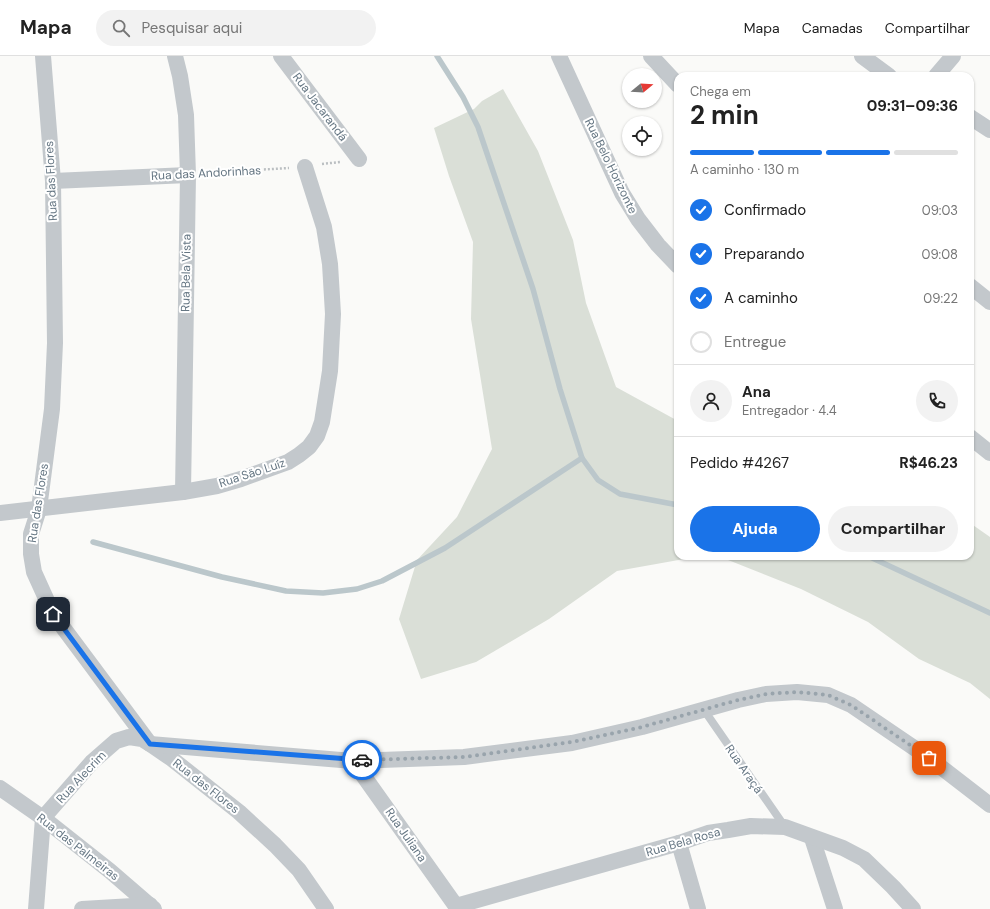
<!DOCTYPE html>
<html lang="pt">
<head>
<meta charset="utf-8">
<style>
  body { margin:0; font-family:"DM Sans",sans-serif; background:#f2f2f2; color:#222; height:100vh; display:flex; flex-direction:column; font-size:15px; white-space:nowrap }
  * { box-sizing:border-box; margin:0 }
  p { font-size:13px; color:#767676 }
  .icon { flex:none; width:22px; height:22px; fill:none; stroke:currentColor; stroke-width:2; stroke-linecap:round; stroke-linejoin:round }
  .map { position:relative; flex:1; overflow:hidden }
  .panel { position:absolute; left:674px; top:16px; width:300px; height:488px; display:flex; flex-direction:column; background:#fff; border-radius:12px; box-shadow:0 1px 3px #0004 }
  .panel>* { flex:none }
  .needle { width:26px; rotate:72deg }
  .controls { position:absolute; left:622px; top:12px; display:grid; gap:8px }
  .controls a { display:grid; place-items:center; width:40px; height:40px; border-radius:50%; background:#fff; box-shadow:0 1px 3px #0004; font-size:20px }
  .pin { position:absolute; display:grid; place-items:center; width:34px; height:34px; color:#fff; margin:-17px; border-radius:8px; box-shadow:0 2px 6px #0006 }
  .courier { position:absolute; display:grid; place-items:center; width:40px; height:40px; margin:-20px; border:3px solid #1a73e8; border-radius:50%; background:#fff; color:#222; box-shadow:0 1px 5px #0007 }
  .overview em { font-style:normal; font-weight:700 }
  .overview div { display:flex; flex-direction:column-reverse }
  .overview { display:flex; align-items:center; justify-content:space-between; height:68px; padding:0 16px }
  h1 { font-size:26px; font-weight:700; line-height:30px }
  .bar { display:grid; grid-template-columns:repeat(4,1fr); gap:6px 4px; align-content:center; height:48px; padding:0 16px }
  .bar i { height:5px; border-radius:3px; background:#e0e0e0 }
  .bar .active { background:#1a73e8 }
  .bar p { grid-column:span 4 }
  .line { display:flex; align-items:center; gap:10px; padding:0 16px; border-top:1px solid #e0e0e0 }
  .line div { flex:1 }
  .round { display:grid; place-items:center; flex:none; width:42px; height:42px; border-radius:21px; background:#f2f2f2 }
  ol { padding:0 16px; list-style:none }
  li { display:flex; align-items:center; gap:12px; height:44px }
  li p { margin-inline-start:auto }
  li .icon { padding:4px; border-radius:50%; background:#1a73e8; color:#fff; stroke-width:4 }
  li:last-child { color:#767676 }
  li i { width:22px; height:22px; border:2px solid #e0e0e0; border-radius:50% }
  .cta { display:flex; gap:8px; margin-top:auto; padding:8px 16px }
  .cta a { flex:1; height:46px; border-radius:24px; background:#1a73e8; color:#fff; font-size:16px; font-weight:700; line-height:46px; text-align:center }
  .cta a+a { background:#f2f2f2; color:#222 }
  header { display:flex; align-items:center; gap:24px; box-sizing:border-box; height:56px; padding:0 20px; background:#fff; border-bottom:1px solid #e0e0e0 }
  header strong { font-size:19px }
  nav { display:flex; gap:22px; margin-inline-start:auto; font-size:14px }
  .search { width:280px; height:36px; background:#f2f2f2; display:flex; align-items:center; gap:10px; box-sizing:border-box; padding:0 14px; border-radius:22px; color:#767676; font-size:15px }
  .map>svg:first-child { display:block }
  .green { fill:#dadfd7 }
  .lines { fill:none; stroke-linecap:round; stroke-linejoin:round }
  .stream { stroke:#bbc7cb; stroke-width:5.5 }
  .path { stroke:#bbbfc2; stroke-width:2.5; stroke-dasharray:2 2; stroke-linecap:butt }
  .lane { stroke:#c3c8cc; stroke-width:8 }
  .street { stroke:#c3c8cc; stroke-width:16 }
  .done { stroke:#99a4ac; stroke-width:4; stroke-dasharray:0 7.2 }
  .route { stroke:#1a73e8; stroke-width:5 }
  .labels { text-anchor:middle; stroke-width:4; stroke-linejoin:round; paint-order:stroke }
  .street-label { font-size:12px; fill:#657683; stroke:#fff }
</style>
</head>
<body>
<header>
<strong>Mapa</strong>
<div class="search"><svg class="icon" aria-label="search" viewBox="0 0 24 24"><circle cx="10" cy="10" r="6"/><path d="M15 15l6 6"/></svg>Pesquisar aqui</div>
<nav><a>Mapa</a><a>Camadas</a><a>Compartilhar</a></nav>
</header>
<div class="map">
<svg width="990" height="853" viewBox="0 0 990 853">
  <rect width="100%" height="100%" fill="#fafaf8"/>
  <!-- green -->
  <g class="green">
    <polygon points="503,33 538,95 573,184 586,247 616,331 678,365 678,500 701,500 617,515 549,563 476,606 421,623 399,563 417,504 457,461 492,393 471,263 473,186 449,120 434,72 474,53 482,45"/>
    <polygon points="970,467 990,481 990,643 970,627 919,603 868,566 801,533 718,500 970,500"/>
  </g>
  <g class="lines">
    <!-- stream -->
    <g class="stream">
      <polyline points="437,0 463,41 478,71 533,233 560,333 582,402 598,424 620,438 678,449"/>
      <polyline points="93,486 222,521 286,535 323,537 357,533 382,525 445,492 582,402"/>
      <polyline points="868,500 990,557"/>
    </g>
    <!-- path -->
    <g class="path">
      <polyline points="322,108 340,106"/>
      <polyline points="204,117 289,112"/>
    </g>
    <!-- lane -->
    <polyline class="lane" points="704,654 785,771"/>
    <!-- street -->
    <g class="street">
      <polyline points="43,0 53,125 55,287 52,353 39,453 31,478 31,498 34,516 53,558 150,688 172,703 239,756 275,789 299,814 326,853"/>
      <polyline points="175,0 180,20 186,59 188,119 183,436"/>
      <polyline points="281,0 359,103"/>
      <polyline points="559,0 622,137 638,163 658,189 678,210"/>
      <polyline points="651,0 678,29"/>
      <polyline points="862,0 889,20"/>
      <polyline points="936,20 953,0"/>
      <polyline points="970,61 990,74"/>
      <polyline points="53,125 188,119"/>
      <polyline points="970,230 990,246"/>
      <polyline points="970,381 990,397"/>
      <polyline points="0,457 183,436 217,430 241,423 288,406 299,399 309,391 317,380 322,366 330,315 333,258 330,208 324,171 305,111"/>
      <polyline points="353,705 458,853"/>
      <polyline points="0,732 43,762 110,815 154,853"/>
      <polyline points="812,782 835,853"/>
      <polyline points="679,787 698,853"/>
      <polyline points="456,850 679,787 708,777 728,774 751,770 785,771 843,792 864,803 893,831 913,853"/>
      <polyline points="36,853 43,762 92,706 116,685 129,681 142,683 150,688 353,705 464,701 572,687 642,671 738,644 766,638 797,636 828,639 851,649 929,702 990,749"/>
      <polyline points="82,853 150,849"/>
    </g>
  </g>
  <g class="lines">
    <!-- done -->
    <polyline class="done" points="362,704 464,701 572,686 642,671 738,644 766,638 797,636 828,639 851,649 929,702"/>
    <!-- route -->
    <polyline class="route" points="53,558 150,688 362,704"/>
  </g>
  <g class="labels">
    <!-- street labels -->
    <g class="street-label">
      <text transform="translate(320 51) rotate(53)" y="4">Rua Jacarandá</text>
      <text transform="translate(611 110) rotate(64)" y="4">Rua Belo Horizonte</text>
      <text transform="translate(206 117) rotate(-3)" y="4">Rua das Andorinhas</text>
      <text transform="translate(51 125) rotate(-93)" y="4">Rua das Flores</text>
      <text transform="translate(186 217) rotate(-89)" y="4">Rua Bela Vista</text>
      <text transform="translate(252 417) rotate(-18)" y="4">Rua São Luíz</text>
      <text transform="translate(38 447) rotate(-81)" y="4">Rua das Flores</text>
      <text transform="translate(744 713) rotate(55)" y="4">Rua Araçá</text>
      <text transform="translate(81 721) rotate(-47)" y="4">Rua Alecrim</text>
      <text transform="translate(206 730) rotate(38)" y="4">Rua das Flores</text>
      <text transform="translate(406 779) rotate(55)" y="4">Rua Juliana</text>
      <text transform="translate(683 786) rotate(-16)" y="4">Rua Bela Rosa</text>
      <text transform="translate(78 791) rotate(38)" y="4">Rua das Palmeiras</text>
    </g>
  </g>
</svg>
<div class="controls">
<a><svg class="needle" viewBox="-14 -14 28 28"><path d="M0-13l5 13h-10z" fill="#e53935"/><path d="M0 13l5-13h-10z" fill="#767676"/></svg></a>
<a><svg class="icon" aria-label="locate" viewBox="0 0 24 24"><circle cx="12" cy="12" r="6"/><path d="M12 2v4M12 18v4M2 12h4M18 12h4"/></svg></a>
</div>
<div class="pin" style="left:929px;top:702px;background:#ea580c"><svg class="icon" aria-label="bag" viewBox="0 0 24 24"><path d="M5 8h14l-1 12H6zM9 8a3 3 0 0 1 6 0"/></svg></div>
<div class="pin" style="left:53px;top:558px;background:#1f2937"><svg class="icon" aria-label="home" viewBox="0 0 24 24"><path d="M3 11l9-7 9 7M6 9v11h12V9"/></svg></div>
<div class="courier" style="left:362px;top:704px"><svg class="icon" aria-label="car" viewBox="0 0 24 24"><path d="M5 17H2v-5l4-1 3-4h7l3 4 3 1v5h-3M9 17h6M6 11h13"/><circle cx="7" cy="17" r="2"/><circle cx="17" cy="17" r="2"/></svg></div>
<section class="panel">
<div class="overview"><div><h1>2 min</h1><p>Chega em</p></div><em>09:31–09:36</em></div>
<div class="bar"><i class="active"></i><i class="active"></i><i class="active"></i><i></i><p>A caminho · 130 m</p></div>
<ol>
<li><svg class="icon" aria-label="check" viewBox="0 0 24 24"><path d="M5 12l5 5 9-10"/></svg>Confirmado<p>09:03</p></li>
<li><svg class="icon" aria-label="check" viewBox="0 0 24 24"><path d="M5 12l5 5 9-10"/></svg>Preparando<p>09:08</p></li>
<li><svg class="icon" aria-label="check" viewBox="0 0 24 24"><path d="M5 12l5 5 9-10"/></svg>A caminho<p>09:22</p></li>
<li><i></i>Entregue</li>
</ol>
<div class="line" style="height:72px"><a class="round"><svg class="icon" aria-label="person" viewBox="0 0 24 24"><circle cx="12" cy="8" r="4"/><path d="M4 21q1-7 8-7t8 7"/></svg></a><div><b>Ana</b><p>Entregador · 4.4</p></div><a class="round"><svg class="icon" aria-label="phone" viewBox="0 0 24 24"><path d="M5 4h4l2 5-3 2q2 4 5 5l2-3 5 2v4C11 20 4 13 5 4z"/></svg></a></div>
<div class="line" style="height:52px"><div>Pedido #4267</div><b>R$46.23</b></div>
<div class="cta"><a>Ajuda</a><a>Compartilhar</a></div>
</section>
</div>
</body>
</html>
